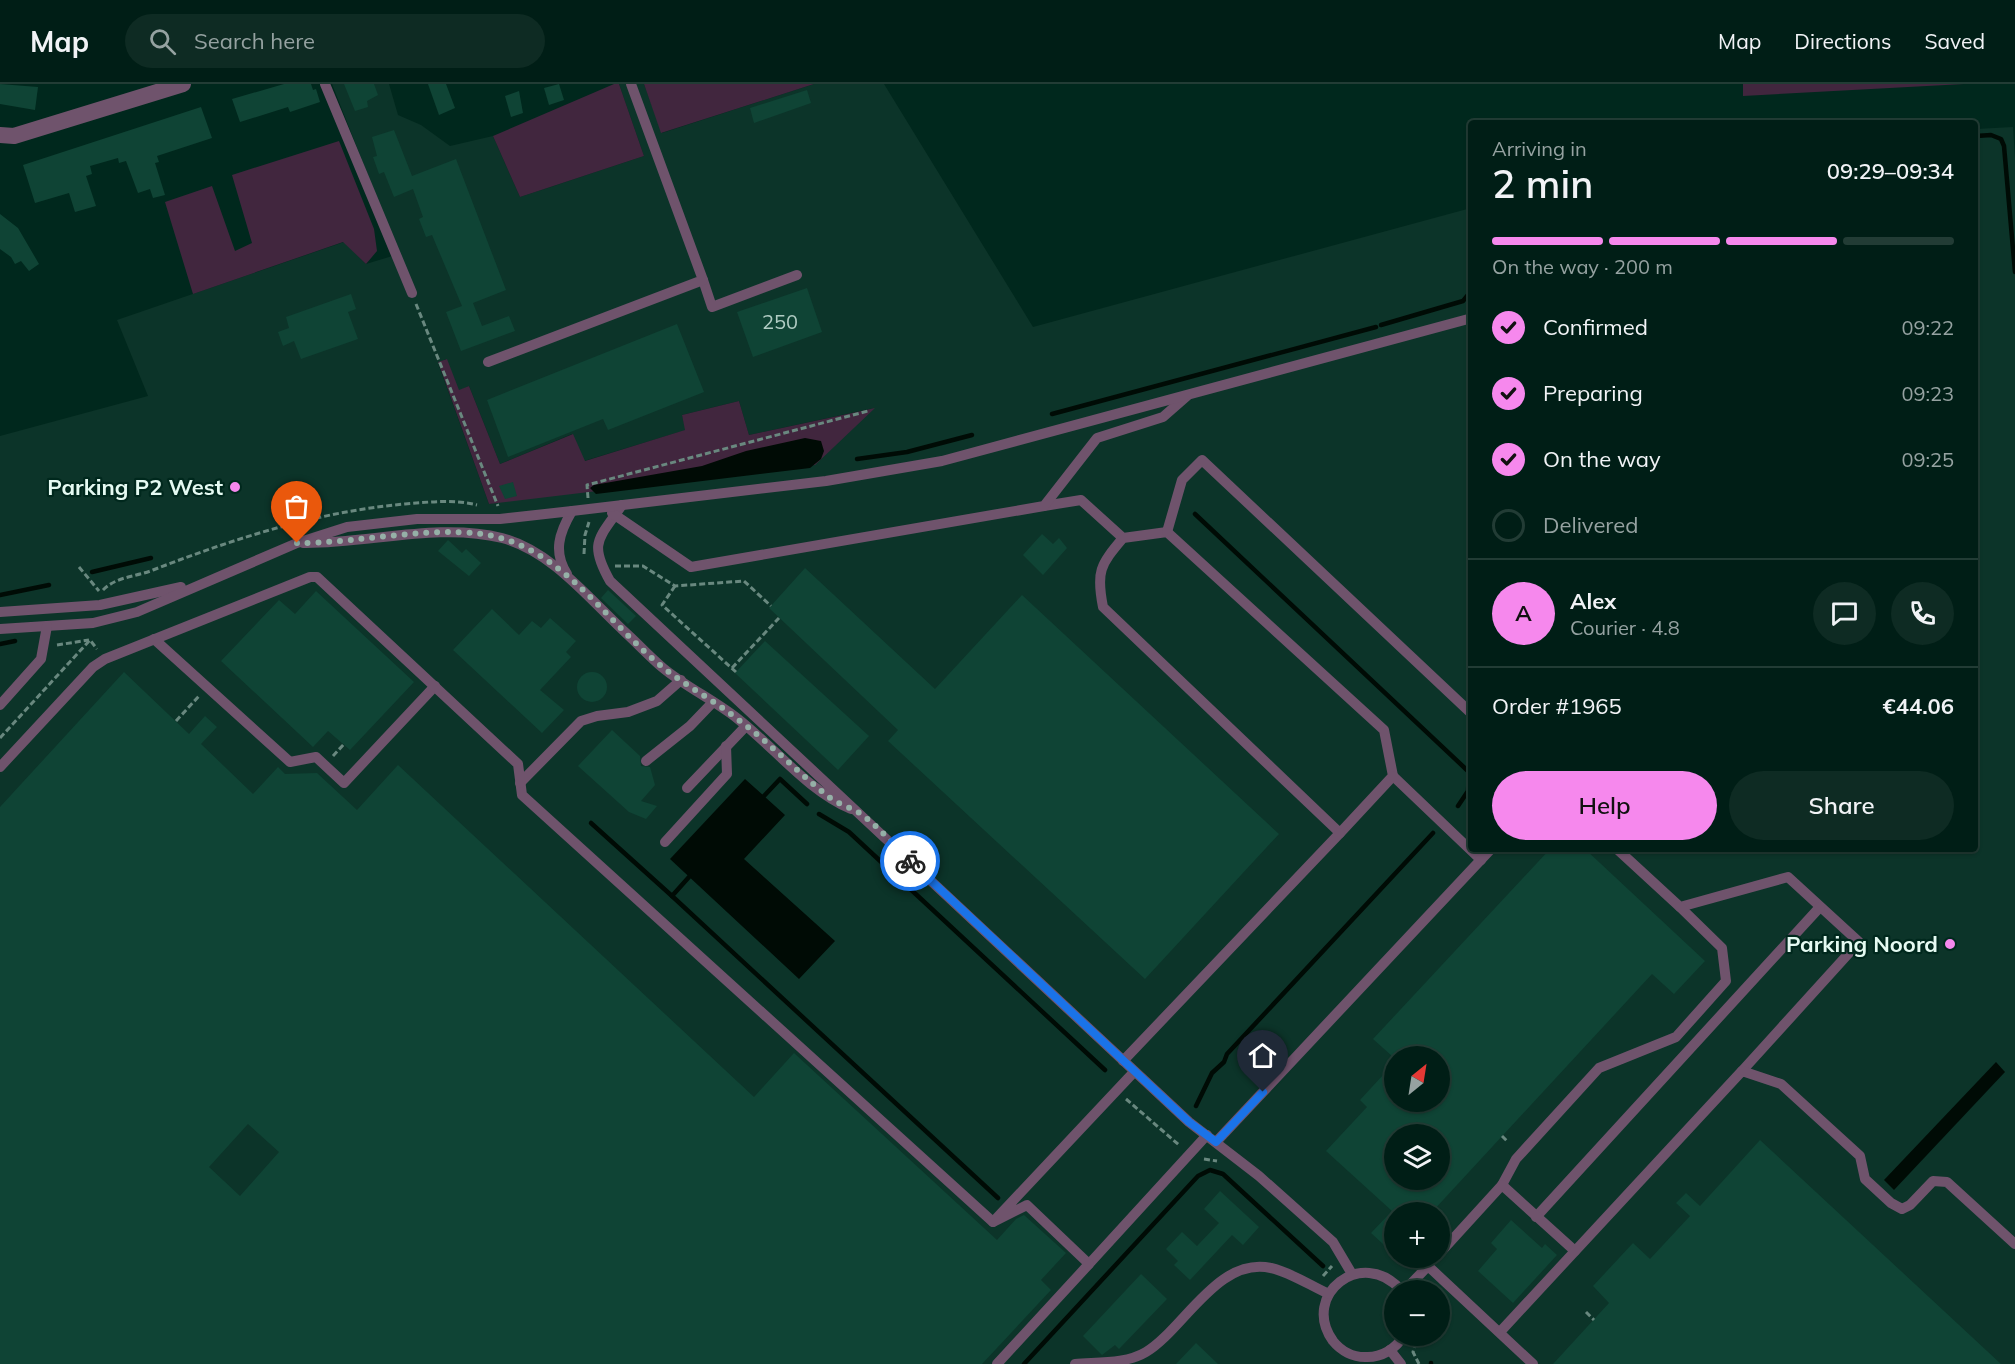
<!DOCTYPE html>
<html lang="en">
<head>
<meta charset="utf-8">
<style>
  body { margin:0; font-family:Mulish,sans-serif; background:#0e2b23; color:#f1f3f6; height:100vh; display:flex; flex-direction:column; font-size:22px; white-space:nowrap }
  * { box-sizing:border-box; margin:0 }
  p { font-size:20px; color:#95a2a1 }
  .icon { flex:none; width:33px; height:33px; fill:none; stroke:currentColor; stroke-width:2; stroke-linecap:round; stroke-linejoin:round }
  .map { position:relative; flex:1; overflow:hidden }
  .details { position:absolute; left:1468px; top:36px; width:510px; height:732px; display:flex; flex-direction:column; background:#001e16; border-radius:6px; box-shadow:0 2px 4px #0004,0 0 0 2px #223c35 }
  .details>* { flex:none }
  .needle { width:39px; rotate:30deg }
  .controls { position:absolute; left:1384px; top:962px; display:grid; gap:12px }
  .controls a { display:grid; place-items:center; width:66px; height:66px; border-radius:50%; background:#001e16; box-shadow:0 2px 4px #0004,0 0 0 2px #223c35; font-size:30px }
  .pin { position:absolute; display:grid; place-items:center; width:51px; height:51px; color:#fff; margin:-62px -26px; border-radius:50% 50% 50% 0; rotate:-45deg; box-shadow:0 0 6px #0007 }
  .pin .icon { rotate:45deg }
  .courier { position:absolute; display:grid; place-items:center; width:60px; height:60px; margin:-30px; border:4px solid #1a73e8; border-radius:50%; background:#fff; color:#222; box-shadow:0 2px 8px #0007 }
  .headline em { font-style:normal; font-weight:600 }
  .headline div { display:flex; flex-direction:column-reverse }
  .headline { display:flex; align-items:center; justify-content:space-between; height:102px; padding:0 24px }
  h1 { font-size:39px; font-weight:600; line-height:45px }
  .bar { display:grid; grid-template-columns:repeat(4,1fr); gap:9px 6px; align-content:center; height:72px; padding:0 24px }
  .bar i { height:8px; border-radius:4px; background:#223c35 }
  .bar .on { background:#f688ed }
  .bar p { grid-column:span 4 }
  .line { display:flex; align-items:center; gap:15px; padding:0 24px; border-top:2px solid #223c35 }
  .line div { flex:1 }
  .round { display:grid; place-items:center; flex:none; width:63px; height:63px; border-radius:32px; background:#0e2b23 }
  ol { padding:0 24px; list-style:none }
  li { display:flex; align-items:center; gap:18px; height:66px }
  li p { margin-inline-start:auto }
  li .icon { padding:6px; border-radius:50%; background:#f688ed; color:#111; stroke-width:4 }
  li:last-child { color:#95a2a1 }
  li i { width:33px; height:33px; border:3px solid #223c35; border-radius:50% }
  .button { display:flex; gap:12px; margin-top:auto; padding:12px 24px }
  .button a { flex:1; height:69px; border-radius:36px; background:#f688ed; color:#111; font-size:24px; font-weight:600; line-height:69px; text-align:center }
  .button a+a { background:#0e2b23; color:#f1f3f6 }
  header { display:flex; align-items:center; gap:36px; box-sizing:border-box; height:84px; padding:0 30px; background:#001e16; border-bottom:2px solid #223c35 }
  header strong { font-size:28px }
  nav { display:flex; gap:33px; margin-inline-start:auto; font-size:21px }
  .search { width:420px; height:54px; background:#0e2b23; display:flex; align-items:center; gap:15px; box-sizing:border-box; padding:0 21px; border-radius:33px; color:#95a2a1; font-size:22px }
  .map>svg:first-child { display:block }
  .built { fill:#0c3429; fill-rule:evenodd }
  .green { fill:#41263e }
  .water { fill:#000b05 }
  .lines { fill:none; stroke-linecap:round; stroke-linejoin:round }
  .stream { stroke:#000b05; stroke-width:4.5 }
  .building { fill:#0f4435; fill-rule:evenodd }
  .path { stroke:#69887f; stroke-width:3; stroke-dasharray:6 3; stroke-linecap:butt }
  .service { stroke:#6f536c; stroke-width:10 }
  .tertiary { stroke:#6f536c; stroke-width:16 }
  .done { stroke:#95b0a7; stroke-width:6; stroke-dasharray:0 10.8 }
  .route { stroke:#1a73e8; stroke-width:8 }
  .poi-dot { fill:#f688ed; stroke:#00281d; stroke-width:2 }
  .labels { text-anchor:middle; stroke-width:4.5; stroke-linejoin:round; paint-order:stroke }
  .number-label { font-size:20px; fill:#b0ccc3 }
  .poi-label { font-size:22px; font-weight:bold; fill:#e5faf2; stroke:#00281d; text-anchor:end }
</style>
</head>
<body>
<header>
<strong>Map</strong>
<div class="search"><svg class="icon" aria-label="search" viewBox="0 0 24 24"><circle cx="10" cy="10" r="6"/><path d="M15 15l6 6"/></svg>Search here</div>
<nav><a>Map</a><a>Directions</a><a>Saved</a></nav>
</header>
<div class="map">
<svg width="2015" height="1280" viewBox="0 0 2015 1280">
  <rect width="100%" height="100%" fill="#00281d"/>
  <!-- built -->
  <path class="built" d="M332,0H389L398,31L421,41L450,62L493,52L520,113L644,72L619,0H644L662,49L814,0H884L1033,243L1471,124L1472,765H1976V45L2013,43L2015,74V1280H0V352L148,312L117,236L344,158L366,180L399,170ZM446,275L459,307L469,302L500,380L572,350L584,377L686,346L682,331L739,317L749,351L874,324L489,420L438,279ZM1395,972H1440V1017H1395ZM1395,1050H1440V1095H1395ZM1395,1128H1440V1173H1395ZM1395,1206H1440V1251H1395Z"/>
  <!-- green -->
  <g class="green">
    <polygon points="614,0 619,0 644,72 520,113 493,52"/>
    <polygon points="644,0 814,0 661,49"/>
    <polygon points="1743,0 1964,0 1743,12"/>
    <polygon points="339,57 374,145 377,167 366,180 343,158 193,210 165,118 212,102 235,167 252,159 232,91"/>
    <polygon points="447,275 459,306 469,302 500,380 573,350 585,377 685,346 682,331 739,317 749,351 875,324 815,381 489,420 438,278"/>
  </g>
  <!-- water -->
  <g class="water">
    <polygon points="805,354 821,357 824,367 821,375 810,384 596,410 590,404 594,401 702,382 746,367"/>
    <polygon points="745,695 785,731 744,775 835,857 799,895 670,775"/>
    <polygon points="1996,978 2005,988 1894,1106 1884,1096"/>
  </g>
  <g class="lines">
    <!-- stream -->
    <g class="stream">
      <polyline points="1976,52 1991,51 2001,55 2004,62 2015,188"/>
      <polyline points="1381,241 1463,217 1472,206"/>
      <polyline points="1052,330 1376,243"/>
      <polyline points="857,375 907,368 972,351"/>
      <polyline points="1195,430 1469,688 1468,707 1458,722"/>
      <polyline points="92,488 151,474"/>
      <polyline points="0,511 49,501"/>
      <polyline points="0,560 15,557"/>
      <polyline points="764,712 780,695 807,720"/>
      <polyline points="819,730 849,748 1105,986"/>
      <polyline points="591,739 672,812"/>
      <polyline points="689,793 672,812 998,1114"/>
      <polyline points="1196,1022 1212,989 1224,978 1227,970 1433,749"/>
      <polyline points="1431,1279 1431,1280"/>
      <polyline points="1024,1280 1198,1092 1210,1086 1223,1090 1323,1182"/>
    </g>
  </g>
  <!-- building -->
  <g class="building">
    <polygon points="0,0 38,3 35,26 0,20"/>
    <polygon points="284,0 311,0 313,6 316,5 320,18 290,28 288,23 240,38 232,15"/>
    <polygon points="344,0 374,0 378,11 367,17 368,23 355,27"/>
    <polygon points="428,0 446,0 455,24 439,31"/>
    <polygon points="559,0 564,16 549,21 544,4"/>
    <polygon points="807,6 811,19 754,39 750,24"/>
    <polygon points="519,7 523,29 511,33 505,12"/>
    <polygon points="201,23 212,54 157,72 159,78 155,79 165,111 153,114 150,105 138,109 126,77 119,79 118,74 90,82 92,90 86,92 96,122 75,128 69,109 35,119 23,81"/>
    <polygon points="394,46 412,92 456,75 506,206 473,219 482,242 509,232 515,247 461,267 446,228 462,222 432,151 426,153 419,135 423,133 413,105 394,113 384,88 379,90 373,73 377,72 372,53"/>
    <polygon points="0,130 18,144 39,180 29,187 21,177 15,180 11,173 0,165"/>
    <polygon points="807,204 822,248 753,273 737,228"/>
    <polygon points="351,210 356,225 348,228 358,255 301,275 294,257 283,262 278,248 289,244 286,233"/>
    <polygon points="677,240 704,308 608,346 603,335 508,373 487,316"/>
    <polygon points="513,398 517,412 505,415 499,402"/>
    <polygon points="1042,450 1053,460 1059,454 1067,464 1043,491 1023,471"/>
    <polygon points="448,456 462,469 466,465 481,479 469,492 438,467"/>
    <polygon points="805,484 935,605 1022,511 1279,750 1145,895 888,657 898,646 769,524"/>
    <polygon points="608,506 636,532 628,540 601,514"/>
    <polygon points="316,507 414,598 350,666 328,647 313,663 221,577 279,516 295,530"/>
    <polygon points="492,525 519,551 532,537 541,544 550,534 576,557 566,568 571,573 540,606 564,626 542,649 453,566"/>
    <polygon points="765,557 869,652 838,686 735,589"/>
    <path d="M124,588L189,650L205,632L217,643L201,660L253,710L278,683L285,690L317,689L357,726L398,681L754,1013L794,969L997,1156L1016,1135L1024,1131L1066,1169L1041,1196L1051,1206L982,1280H0V723ZM248,1040L279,1068L240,1112L209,1083Z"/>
    <circle cx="592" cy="603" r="15"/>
    <polygon points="612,646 640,672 641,682 650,683 655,701 641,717 657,722 646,735 629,728 578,682"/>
    <path d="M1550,765H1585L1705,877L1674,910L1652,890L1432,1128H1395V1171L1371,1149L1392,1127L1326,1067L1367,1023L1360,1016L1395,978V1017H1440V972H1392L1373,955ZM1395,1050H1440V1095H1395Z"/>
    <polygon points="1760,1056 2001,1280 1553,1280 1609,1219 1593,1202 1633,1159 1650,1175 1690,1132 1676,1119 1686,1109 1700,1122"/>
    <polygon points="1220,1107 1259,1143 1243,1161 1232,1151 1190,1196 1174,1181 1178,1177 1166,1165 1182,1148 1197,1162 1219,1139 1204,1125"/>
    <polygon points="1511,1136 1542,1164 1545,1160 1557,1171 1513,1219 1478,1187 1497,1165 1491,1159"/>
    <polygon points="1141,1190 1167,1215 1119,1265 1115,1261 1102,1271 1083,1252"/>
    <polygon points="1196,1259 1218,1280 1176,1280"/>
  </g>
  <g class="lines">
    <!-- path -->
    <g class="path">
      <polyline points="416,220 498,422"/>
      <polyline points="588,414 587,401 868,327"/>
      <polyline points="584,470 585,451 589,438"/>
      <polyline points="615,482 643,482 675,502 744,497 771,522"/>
      <polyline points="79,483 99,507"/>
      <polyline points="675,502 662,521 736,588"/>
      <path d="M103,506C117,492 136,493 153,486C236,454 316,428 405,420C430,418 453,415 477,421"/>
      <polyline points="57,561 89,556"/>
      <polyline points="732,584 779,534"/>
      <polyline points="176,637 199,612"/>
      <polyline points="0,654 90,556 97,565"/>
      <polyline points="333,672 344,660"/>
      <polyline points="1126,1015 1179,1061"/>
      <polyline points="1502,1052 1507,1057"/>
      <polyline points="1204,1075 1217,1077"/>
      <polyline points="1323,1192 1332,1182"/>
      <polyline points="1586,1228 1594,1236"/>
      <polyline points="1416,1258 1413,1268 1419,1280"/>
    </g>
    <!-- service -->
    <g class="service">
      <polyline points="325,0 412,209"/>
      <polyline points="703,196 712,223 797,191"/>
      <polyline points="488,278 703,196 631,0"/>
      <path d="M622,421C599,455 588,458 610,497L1189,1038L1259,1092L1333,1158L1352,1190"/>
      <path d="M1044,422L1081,416L1123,454C1100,481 1096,488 1103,523L1340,749L1393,692L1384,646L1167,448L1123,454"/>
      <polyline points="612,429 691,483 1044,422 1097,354 1163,333 1187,312"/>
      <polyline points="1167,448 1182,396 1202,376 1472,630"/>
      <path d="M303,459C368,460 438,438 502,454C552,467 590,516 627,550C639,561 650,573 663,584C686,603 714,616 738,635C775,664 807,706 851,725"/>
      <path d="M567,490C553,468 559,449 572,427"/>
      <polyline points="0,528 100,521 181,503"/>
      <polyline points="0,545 93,539 137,528 297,459 347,443 417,435 500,435 572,427 826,397 942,377 1472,234"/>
      <polyline points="154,555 290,678 316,673 344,699 435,602"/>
      <polyline points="0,621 41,575 47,542"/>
      <polyline points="646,677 690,642 713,618"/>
      <polyline points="0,683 93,583 105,575 310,493 317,493 518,680 522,711 993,1138"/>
      <polyline points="1393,692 1481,776"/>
      <polyline points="520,699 581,637 597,632 628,628 657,617 681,596"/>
      <polyline points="687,704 746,642"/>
      <polyline points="665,758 727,690 726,662"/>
      <polyline points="1617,765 1680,823 1788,793 1859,858 1742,987"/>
      <polyline points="1123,977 1340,749"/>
      <polyline points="1216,1058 1491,765"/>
      <polyline points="1502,1101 1516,1075 1599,984 1676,953 1726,897 1722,864 1680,823"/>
      <polyline points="1536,1133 1820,823"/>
      <polyline points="1440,1169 1502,1101 1575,1167"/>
      <polyline points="1089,1180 1207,1051"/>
      <path d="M1401,1206C1362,1162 1300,1211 1333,1257C1341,1267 1353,1273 1365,1273C1381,1274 1396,1265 1404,1251"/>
      <polyline points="1405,1206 1428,1182 1533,1280"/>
      <polyline points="1500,1248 1742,987 1781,1000 1860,1072 1865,1095 1891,1119 1902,1125 1910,1121 1933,1097 1947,1098 2015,1160"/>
      <polyline points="1390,1266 1401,1280"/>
      <polyline points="997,1280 1089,1180 1027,1121 993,1138 1134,988"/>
      <path d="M1075,1280C1098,1278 1126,1280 1146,1268C1184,1245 1218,1172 1271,1184C1290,1188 1311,1202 1329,1210"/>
    </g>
    <!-- tertiary -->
    <polyline class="tertiary" points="0,51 14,52 183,0"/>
  </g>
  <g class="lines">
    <!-- done -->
    <path class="done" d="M297,459C358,460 449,437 504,455C571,476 612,544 665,585C688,603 713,616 736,634C769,658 797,688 829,713C839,721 851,723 861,730C879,743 894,761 910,777"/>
    <!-- route -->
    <polyline class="route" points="910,777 1189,1038 1216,1058 1263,1008"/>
  </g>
  <!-- markers -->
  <g class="poi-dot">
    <circle cx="235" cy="403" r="6"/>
    <circle cx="1950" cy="860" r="6"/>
  </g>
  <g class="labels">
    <!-- number labels -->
    <g class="number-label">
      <text x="780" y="245">250</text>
    </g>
    <!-- poi labels -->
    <g class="poi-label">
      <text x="223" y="411">Parking P2 West</text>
      <text x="1938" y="868">Parking Noord</text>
    </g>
  </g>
</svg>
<div class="controls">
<a><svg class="needle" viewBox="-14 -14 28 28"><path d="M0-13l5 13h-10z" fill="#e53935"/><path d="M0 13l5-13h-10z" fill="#95a2a1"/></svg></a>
<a><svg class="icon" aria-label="layers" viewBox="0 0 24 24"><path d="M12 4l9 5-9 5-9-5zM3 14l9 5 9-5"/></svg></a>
<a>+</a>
<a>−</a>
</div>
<div class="pin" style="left:297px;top:459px;background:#ea580c"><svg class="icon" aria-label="bag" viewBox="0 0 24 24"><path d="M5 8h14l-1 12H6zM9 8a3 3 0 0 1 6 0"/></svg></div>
<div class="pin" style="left:1263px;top:1008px;background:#1f2937"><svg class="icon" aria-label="home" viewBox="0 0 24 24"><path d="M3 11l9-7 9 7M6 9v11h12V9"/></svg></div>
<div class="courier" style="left:910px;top:777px"><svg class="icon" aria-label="bike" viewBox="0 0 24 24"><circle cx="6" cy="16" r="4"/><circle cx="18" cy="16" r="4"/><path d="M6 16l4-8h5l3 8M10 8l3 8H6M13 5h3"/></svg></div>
<section class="details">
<div class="headline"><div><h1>2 min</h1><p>Arriving in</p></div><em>09:29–09:34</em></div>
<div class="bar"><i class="on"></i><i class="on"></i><i class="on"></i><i></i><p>On the way · 200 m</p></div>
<ol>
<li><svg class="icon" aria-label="check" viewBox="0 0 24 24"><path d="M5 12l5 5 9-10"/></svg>Confirmed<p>09:22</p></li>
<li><svg class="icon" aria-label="check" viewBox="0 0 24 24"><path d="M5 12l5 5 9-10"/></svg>Preparing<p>09:23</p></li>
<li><svg class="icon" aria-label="check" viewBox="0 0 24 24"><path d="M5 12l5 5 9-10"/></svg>On the way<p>09:25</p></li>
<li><i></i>Delivered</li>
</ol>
<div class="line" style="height:108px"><b class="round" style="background:#f688ed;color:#111">A</b><div><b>Alex</b><p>Courier · 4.8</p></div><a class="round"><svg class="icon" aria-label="chat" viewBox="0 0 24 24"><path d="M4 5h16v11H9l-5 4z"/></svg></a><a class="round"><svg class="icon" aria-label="phone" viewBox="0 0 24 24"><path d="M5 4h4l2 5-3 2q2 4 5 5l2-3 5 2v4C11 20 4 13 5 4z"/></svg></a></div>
<div class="line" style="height:78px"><div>Order #1965</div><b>€44.06</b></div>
<div class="button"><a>Help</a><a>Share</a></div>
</section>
</div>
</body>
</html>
